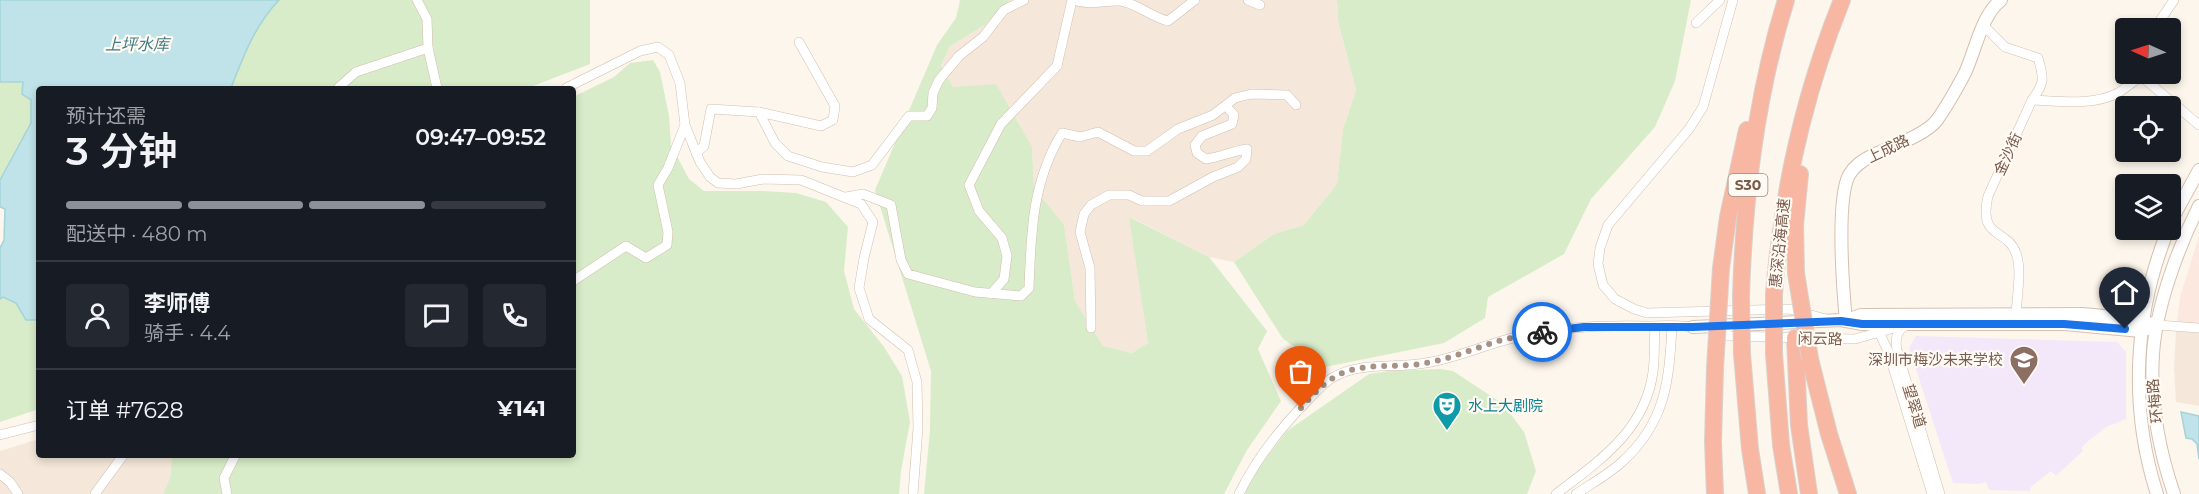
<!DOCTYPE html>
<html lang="zh">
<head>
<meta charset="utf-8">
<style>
  body { margin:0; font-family:Montserrat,"Noto Sans SC",sans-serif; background:#242831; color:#f1f3f6; height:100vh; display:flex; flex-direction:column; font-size:22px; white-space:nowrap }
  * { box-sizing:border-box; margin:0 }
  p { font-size:20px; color:#9ea1a6 }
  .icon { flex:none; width:33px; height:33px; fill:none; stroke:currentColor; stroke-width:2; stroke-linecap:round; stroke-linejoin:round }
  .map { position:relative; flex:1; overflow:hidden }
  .details { position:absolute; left:36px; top:86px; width:540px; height:372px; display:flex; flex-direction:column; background:#171b24; border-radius:6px; box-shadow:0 3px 9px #0003 }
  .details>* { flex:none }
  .needle { width:39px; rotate:273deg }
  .fabs { position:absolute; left:2115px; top:18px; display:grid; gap:12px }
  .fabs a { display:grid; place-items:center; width:66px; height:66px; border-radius:6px; background:#171b24; box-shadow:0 3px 9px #0003; font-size:30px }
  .pin { position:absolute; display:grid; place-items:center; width:51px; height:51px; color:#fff; margin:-62px -26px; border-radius:50% 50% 50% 0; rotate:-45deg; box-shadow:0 0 6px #0007 }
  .pin .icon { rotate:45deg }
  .courier { position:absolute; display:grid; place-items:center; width:60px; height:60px; margin:-30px; border:4px solid #1a73e8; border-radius:50%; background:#fff; color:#222; box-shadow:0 2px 8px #0007 }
  .headline em { font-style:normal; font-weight:600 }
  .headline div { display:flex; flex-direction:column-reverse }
  .headline { display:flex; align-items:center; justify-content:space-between; height:102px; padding:0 30px }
  h1 { font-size:39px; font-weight:600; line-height:45px }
  .bar { display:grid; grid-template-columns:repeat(4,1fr); gap:9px 6px; align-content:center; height:72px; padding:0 30px }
  .bar i { height:8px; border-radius:4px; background:#363941 }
  .bar .active { background:#8c9099 }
  .bar p { grid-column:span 4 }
  .line { display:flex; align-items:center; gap:15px; padding:0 30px; border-top:2px solid #363941 }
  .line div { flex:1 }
  .round { display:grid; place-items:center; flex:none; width:63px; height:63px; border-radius:6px; background:#242831 }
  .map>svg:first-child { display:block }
  .residential { fill:#f5e8da }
  .commercial { fill:#fde8e0 }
  .education { fill:#f3e8fa }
  .green { fill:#d8ecc9 }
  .water { fill:#bfe3e8; stroke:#a5d3da; stroke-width:1.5 }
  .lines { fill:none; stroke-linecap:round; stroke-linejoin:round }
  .street-casing { stroke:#d1beb0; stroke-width:10 }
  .secondary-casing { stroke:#d6c0b0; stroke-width:14 }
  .highway-casing { stroke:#dad1cd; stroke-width:18 }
  .street { stroke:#fff; stroke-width:9 }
  .secondary { stroke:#fff; stroke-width:12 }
  .highway { stroke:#f7b7a3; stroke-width:16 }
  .highway-bridge-casing { stroke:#dad1cd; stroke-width:18; stroke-linecap:butt }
  .highway-bridge { stroke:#f7b7a3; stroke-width:16 }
  .done { stroke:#a89285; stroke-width:6; stroke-dasharray:0 10.8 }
  .route { stroke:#1a73e8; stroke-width:8 }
  .labels { text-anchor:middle; stroke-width:4.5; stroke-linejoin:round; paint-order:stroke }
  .shield { fill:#fffaf3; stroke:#a28b7f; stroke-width:1.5 }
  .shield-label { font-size:14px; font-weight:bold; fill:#7a5c4d }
  .street-label { font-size:15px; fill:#7a5c4d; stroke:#fffaf3 }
  .education-label { font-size:15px; fill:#785e54; stroke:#fffaf3; text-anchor:end }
  .culture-label { font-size:15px; fill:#0d838f; stroke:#fffaf3; text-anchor:start }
  .water-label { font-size:16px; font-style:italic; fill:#437c86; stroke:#fffaf3 }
</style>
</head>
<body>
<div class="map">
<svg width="2199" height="494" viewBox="0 0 2199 494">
  <rect width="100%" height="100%" fill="#fdf6ec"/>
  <!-- residential -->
  <g class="residential">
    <polygon points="1010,0 1337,0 1338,21 1356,90 1343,129 1337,184 1304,225 1274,234 1234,262 1209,257 1130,217 1148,343 1132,353 1103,346 1075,301 1064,224 1034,188 1032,147 953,87 941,66 950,46 985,25"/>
    <polygon points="2176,331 2199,333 2199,406 2176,402 2174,368"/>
    <polygon points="39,439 39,454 172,455 170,478 163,494 0,494 0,451"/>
  </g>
  <!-- commercial -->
  <polygon class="commercial" points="2199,236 2199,333 2176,331 2180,297"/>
  <!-- education -->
  <polygon class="education" points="1916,336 2117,342 2126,352 2126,419 2106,427 2087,442 2081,448 2083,451 2056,476 2051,471 2031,487 2030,491 1989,490 1986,482 1979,484 1953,483 1909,348"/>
  <!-- green -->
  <g class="green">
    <path d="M279,0H590V64L528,88H231C243,57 255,25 279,0Z"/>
    <polygon points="960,0 1010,0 985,25 950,46 941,66 953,87 996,84 1032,147 1034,188 1064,224 1075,301 1103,346 1132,353 1148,343 1129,217 1209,257 1267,331 1258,349 1281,401 1247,450 1224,494 924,494 930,430 931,371 875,190 937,45 956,18"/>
    <polygon points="1337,0 1691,0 1675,81 1655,127 1591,199 1564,254 1488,297 1485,318 1444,343 1325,367 1283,339 1234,262 1274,234 1304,225 1337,184 1343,129 1356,90 1338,21"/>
    <polygon points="653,60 660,72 669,116 671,145 689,179 704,191 764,191 796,193 826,202 848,227 844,271 854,309 884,347 902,376 910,422 901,471 899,494 163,494 170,478 172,455 573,454 573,97 614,77 630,63"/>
    <polygon points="5,81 23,82 31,99 31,123 0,180 0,82"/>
    <polygon points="3,297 16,303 26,320 39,320 39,409 0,422 0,299"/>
    <polygon points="1440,369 1453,371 1503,404 1524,432 1536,471 1527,494 1244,494 1254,473 1287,431 1369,374 1389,371"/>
  </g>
  <!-- water -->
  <g class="water">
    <path d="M0,0H279C255,25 243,57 231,88H39V320H26L16,303L3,297L0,299V248L4,240L5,209L0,207V180L31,123V100L22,94L23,82H0Z"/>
    <polygon points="2181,412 2199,416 2199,459 2197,444 2192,439 2186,438"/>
  </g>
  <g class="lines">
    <!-- street casing -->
    <g class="street-casing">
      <g id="street">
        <path d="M1074,0C1089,6 1105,0 1121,1C1138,4 1151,17 1168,21L1195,0"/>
        <polyline points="1248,0 1260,5"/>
        <polyline points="1733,0 1703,107 1689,129 1608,225 1600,248 1598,264 1603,285 1615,299 1634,309 1647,313 1789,309 1826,319"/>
        <polyline points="1696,23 1720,0"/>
        <path d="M1984,26L2005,47L2038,58C2044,78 2045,83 2032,100L1988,196C1978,240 2007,228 2016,253C2022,268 2017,297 2016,314"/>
        <polyline points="2155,28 2174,0"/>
        <polyline points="428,48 437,88"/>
        <polyline points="2141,76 2199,125"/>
        <polyline points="338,88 356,72 428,48 427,19 417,0"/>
        <polyline points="566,88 640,51 658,47 669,55 680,83 685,125 700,162 710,177 718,183 736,184 763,179 801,180 861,204 873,222 864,258 859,288 869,319 908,350 917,382 918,428 913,494"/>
        <path d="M2032,100C2059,101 2093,106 2118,93C2126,88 2134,81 2141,76"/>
        <polyline points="759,112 821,126 833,120 835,106 799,42"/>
        <polyline points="696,153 704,146 711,109 759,112 775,143 788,156 822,167 853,172 872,165 909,116 927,116 932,108 933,93 939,80 959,56 983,37 1004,10 1024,0"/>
        <path d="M846,197L863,194L891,205L901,260L908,274L975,292L1021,296L1029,288C1031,233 1032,182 1062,133L1080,137L1098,132L1134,151H1147L1178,129L1213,115L1235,98L1251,94L1287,95L1296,105"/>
        <polyline points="573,281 626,246 646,258 667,245 668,232 658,185 668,168 685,125"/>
        <polyline points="991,294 1004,279 1007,256 1002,238 979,211 969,185 1001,124 1057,66 1072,0"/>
        <polyline points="2158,325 2199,328"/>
        <path d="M1905,326C1896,331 1895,340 1897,350L1940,494"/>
        <path d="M1091,328L1090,268L1080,232L1084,214L1091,205L1109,195H1129L1142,201H1169L1213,177L1238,167L1246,159L1247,149C1232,151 1220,157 1206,159L1197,153L1195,145L1202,136L1232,124L1234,115L1226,106"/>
        <polyline points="1878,330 1888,351 1932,494"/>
        <polyline points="1713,332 1730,336 1855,339 1901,326"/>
        <polyline points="0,435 39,425"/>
        <polyline points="0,474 10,482 18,494"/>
        <polyline points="95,494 124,454"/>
        <polyline points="227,494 224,478 236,454"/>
        <path d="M1239,494C1256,459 1278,431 1305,403C1313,395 1322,384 1332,378C1359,361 1395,369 1425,363C1458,358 1488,343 1521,336C1562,327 1605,325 1647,326C1663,326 1682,324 1697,328"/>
        <path d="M1556,494C1599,461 1645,431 1653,372C1655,357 1654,341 1655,326"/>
        <path d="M1576,494C1591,484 1609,474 1622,462C1666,422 1669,381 1672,326"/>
      </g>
    </g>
    <!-- secondary casing -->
    <g class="secondary-casing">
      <g id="secondary">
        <polyline points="2170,223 2199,170"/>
        <polyline points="1847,320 1861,315 2082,314 2126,318 2158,325"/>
        <path d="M1846,321C1843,290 1836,200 1849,175C1855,165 1863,160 1873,155C1890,147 1926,135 1937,120C1947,106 1957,88 1965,73C1976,49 1981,16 2001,0"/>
        <polyline points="1693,327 1841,320 1862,324 2064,324 2141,331 2158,325"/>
        <path d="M2157,494C2129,407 2134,314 2168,230"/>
        <path d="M2174,494C2159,450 2150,400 2153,354C2156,307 2178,248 2199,206"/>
      </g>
    </g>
    <!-- highway casing -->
    <g class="highway-casing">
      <g id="highway">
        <polyline points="1721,268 1728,217 1747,130"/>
        <polyline points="1796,273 1795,225 1800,174"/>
        <path d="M1774,294C1782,192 1804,94 1842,0"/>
        <path d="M1741,296C1744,195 1756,96 1786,0"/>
        <polyline points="1795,338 1799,425 1809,494"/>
        <polyline points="1742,354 1750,449 1757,494"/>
        <polyline points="1774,354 1781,445 1789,494"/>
        <polyline points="1810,359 1829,434 1848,494"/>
        <polyline points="1715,494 1713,442 1715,368"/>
      </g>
    </g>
    <!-- street -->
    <use href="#street" class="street"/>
    <!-- secondary -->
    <use href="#secondary" class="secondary"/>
    <!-- highway -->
    <use href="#highway" class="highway"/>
    <!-- highway-bridge casing -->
    <g class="highway-bridge-casing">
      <g id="highway-bridge">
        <polyline points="1796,273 1810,359"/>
        <polyline points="1741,296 1742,354"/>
        <polyline points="1774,354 1774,294"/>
        <polyline points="1715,368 1721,268"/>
      </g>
    </g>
    <!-- highway-bridge -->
    <use href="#highway-bridge" class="highway-bridge"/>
  </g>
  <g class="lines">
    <!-- done -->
    <path class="done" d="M1301,408C1315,393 1328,377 1348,371C1373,363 1400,368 1426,363C1449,359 1470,350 1492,343C1508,338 1525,335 1542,332"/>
    <!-- route -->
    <polyline class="route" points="1542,332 1584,327 1693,327 1841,321 1862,324 2064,324 2125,329"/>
  </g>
  <!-- icons -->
  <defs>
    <g id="school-pin" transform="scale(1.5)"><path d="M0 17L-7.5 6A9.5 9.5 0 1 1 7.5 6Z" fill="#8d6e63" stroke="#fffaf3"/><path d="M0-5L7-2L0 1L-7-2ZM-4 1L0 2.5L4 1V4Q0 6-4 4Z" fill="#fff"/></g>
    <g id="theatre-pin" transform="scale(1.5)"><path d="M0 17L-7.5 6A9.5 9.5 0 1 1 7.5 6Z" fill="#0f9aa8" stroke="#fffaf3"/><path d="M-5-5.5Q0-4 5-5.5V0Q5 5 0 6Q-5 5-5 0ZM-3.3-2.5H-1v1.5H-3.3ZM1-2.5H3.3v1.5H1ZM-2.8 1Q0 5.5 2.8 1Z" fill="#fff"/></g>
  </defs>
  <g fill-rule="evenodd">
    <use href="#school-pin" x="2024" y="360"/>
    <use href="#theatre-pin" x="1447" y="406"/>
  </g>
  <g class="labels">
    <!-- shield labels -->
    <rect class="shield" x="1728.5" y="174" width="39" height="22" rx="4.5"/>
    <g class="shield-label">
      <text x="1748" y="190">S30</text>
    </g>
    <!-- street labels -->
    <g class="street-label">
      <text transform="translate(1888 149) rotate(-26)" y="5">上成路</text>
      <text transform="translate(2008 154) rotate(-65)" y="5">金沙街</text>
      <text transform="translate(1780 243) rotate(-84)" y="5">惠深沿海高速</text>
      <text transform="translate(1820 339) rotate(1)" y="5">闲云路</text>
      <text transform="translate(2155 401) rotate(-96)" y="5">环梅路</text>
      <text transform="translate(1914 406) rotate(73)" y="5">望翠道</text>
    </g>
    <!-- education labels -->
    <g class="education-label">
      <text x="2003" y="365">深圳市梅沙未来学校</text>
    </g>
    <!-- culture labels -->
    <g class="culture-label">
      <text x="1468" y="411">水上大剧院</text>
    </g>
    <!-- water labels -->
    <g class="water-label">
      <text x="137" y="50">上坪水库</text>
    </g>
  </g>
</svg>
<div class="fabs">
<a><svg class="needle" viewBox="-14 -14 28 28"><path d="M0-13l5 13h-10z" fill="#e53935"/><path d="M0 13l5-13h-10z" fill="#9ea1a6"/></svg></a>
<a><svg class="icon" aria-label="locate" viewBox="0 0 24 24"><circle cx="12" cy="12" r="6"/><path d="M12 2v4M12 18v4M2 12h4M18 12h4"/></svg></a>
<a><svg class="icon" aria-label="layers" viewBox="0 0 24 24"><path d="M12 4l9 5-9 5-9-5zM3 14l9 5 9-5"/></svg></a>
</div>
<div class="pin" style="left:1301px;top:408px;background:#ea580c"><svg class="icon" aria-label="bag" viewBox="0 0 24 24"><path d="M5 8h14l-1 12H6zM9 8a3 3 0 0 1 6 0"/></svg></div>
<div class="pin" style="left:2125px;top:329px;background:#1f2937"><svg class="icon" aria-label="home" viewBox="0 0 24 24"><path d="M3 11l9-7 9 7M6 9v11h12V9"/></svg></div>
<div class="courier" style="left:1542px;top:332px"><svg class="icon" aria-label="bike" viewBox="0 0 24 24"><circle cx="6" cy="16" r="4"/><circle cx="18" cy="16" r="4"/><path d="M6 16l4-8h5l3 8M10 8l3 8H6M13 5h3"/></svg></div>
<section class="details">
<div class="headline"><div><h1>3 分钟</h1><p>预计还需</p></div><em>09:47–09:52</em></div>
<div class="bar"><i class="active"></i><i class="active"></i><i class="active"></i><i></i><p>配送中 · 480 m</p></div>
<div class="line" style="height:108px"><a class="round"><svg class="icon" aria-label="person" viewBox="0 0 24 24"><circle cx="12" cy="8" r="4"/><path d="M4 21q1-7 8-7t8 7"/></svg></a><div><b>李师傅</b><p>骑手 · 4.4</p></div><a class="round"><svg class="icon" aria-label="chat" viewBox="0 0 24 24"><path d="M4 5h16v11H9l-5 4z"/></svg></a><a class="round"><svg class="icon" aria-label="phone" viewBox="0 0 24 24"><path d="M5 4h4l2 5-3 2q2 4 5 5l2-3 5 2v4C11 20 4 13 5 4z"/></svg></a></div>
<div class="line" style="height:78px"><div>订单 #7628</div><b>¥141</b></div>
</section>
</div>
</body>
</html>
